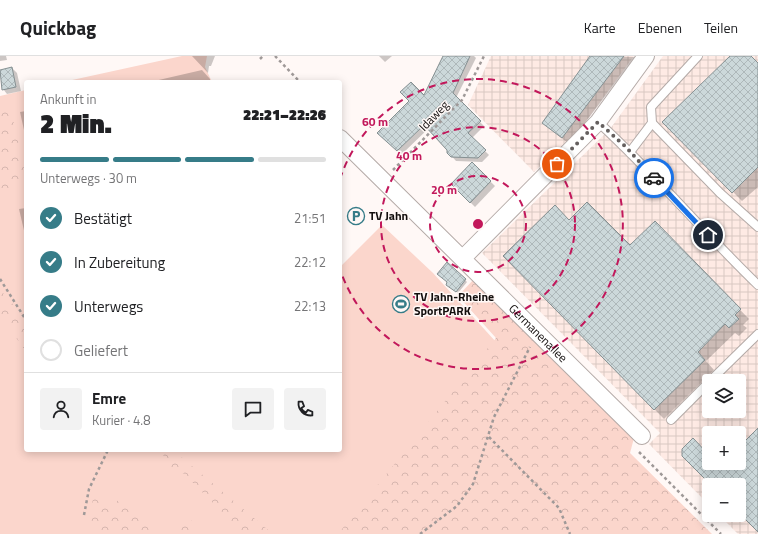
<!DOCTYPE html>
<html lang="de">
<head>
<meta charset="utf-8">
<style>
  body { margin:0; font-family:"Titillium Web",sans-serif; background:#f2f2f2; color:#202124; height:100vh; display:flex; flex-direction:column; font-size:15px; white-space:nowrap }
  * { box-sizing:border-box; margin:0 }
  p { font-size:13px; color:#757577 }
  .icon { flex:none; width:22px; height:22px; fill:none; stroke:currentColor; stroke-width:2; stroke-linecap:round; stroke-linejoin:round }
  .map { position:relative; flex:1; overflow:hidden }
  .panel { position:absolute; left:24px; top:24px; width:318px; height:372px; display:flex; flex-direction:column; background:#fff; border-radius:4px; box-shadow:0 2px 10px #0003 }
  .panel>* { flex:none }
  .controls { position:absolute; left:702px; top:318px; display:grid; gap:8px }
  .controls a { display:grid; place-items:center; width:44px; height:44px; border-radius:4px; background:#fff; box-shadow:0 2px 10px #0003; font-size:20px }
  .pin { position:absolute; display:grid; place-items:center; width:34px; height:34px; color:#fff; margin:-17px; border:2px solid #fff; border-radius:50%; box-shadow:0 1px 4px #0007 }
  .courier { position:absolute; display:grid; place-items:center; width:40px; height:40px; margin:-20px; border:3px solid #1a73e8; border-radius:50%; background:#fff; color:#222; box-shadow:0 1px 5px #0007 }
  .overview em { font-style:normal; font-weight:800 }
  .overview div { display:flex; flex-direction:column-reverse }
  .overview { display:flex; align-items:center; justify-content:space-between; height:68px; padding:0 16px }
  h1 { font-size:26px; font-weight:800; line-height:30px }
  .bar { display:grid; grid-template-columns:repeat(4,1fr); gap:6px 4px; align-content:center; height:48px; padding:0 16px }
  .bar i { height:5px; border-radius:3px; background:#e0e0e0 }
  .bar .current { background:#367c88 }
  .bar p { grid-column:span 4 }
  .line { display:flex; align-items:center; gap:10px; padding:0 16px; border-top:1px solid #e0e0e0 }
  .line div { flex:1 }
  .round { display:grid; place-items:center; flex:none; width:42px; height:42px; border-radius:4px; background:#f2f2f2 }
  ol { padding:0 16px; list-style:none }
  li { display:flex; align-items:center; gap:12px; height:44px }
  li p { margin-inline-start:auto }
  li .icon { padding:4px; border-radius:50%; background:#367c88; color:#fff; stroke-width:4 }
  li:last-child { color:#757577 }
  li i { width:22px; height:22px; border:2px solid #e0e0e0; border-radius:50% }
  header { display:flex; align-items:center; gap:24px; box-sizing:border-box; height:56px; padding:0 20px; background:#fff; border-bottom:1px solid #e0e0e0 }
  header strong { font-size:19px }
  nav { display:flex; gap:22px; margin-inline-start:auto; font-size:14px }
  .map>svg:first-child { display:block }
  .industrial { fill:url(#industrial-grid); fill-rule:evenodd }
  .grass { fill:#fbd6cc }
  .forest { fill:url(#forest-crowns) }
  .shadow { fill:#0003 }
  .building { fill:url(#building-cross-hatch); stroke:#859092 }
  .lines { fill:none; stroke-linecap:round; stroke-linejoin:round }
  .service-casing { stroke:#b4aaa7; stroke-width:10 }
  .minor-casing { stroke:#b4aaa7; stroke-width:18 }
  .path { stroke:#9f9998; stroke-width:2.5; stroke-dasharray:3 3; stroke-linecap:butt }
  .service { stroke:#fff; stroke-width:8 }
  .minor { stroke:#fff; stroke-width:16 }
  .done { stroke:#65605f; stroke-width:4; stroke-dasharray:0 7.2 }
  .route { stroke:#1a73e8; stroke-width:5 }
  .ring { fill:none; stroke:#c2185b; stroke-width:2; stroke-dasharray:7 5 }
  .labels { text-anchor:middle; stroke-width:3; stroke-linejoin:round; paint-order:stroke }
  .street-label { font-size:12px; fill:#120e0d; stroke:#fff8f6 }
  .poi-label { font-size:12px; font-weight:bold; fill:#120e0d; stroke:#fff8f6; text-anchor:start }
  .centre { fill:#c2185b; stroke:#fff8f6; stroke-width:2 }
  .ring-label { font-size:12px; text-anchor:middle; font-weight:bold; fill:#c2185b; stroke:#fff8f6; stroke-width:3; stroke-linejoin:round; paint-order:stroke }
</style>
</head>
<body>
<header>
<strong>Quickbag</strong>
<nav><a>Karte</a><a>Ebenen</a><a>Teilen</a></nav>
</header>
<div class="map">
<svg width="758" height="478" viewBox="0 0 758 478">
  <defs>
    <pattern id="industrial-grid" width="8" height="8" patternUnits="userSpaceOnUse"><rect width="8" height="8" fill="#feeae4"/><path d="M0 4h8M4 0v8" fill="none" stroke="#d9c8c2"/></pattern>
    <pattern id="forest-crowns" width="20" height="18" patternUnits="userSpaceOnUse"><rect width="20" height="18" fill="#fbd6cc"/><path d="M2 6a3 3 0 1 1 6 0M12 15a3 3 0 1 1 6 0" fill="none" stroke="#d6b6ae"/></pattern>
    <pattern id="building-cross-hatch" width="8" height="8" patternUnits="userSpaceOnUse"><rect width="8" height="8" fill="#ccd8da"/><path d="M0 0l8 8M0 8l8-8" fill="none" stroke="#aeb8ba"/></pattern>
  </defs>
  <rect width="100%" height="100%" fill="#fff8f6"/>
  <!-- industrial -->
  <g class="industrial">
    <polygon points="491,0 634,0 581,72 534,116 468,49"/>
    <path d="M663,0H758V478H738L719,459H739V429H709V449L649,388L660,377L482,197L610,73ZM709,325H739V355H709ZM709,377H739V407H709Z"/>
  </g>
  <!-- grass -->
  <g class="grass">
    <polygon points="182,0 207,0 205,11 212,26 63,26"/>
    <polygon points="26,34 26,394 340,394 340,211 382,169 433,217 496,286 339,478 0,478 0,40"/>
  </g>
  <!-- forest -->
  <g class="forest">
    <polygon points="10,50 26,121 0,139 0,51"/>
    <polygon points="474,223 634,382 630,397 712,478 338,478 496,282 458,240"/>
    <polygon points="0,232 5,240 26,262 26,296 0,258"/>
    <polygon points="158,394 173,394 273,478 244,478 183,417 176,420 164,409 165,401"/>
    <polygon points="93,438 109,454 120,442 159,478 105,478 91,464"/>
    <polygon points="187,460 205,478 172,478"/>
  </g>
  <!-- shadow -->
  <g class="shadow">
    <polygon points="0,0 6,0 7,4 0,5"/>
    <polygon points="192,0 215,0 211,10 209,10 208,17"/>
    <polygon points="379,0 392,0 385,6"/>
    <polygon points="444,0 474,0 476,2 456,42 484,70 472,82 489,99 482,106 456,105 428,73 402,98 383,81 424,41"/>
    <polygon points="592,0 635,1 569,88 543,67"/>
    <polygon points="731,0 750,0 758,8 758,131 742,145 664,66"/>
    <polygon points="12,12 17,17 21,35 7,38 3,33 0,15"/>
    <polygon points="202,14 210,23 210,26 150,26"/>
    <polygon points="26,55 26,83 20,56"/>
    <polygon points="472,108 495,130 475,151 452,128"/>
    <polygon points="26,152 26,183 19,153"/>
    <polygon points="569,165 630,191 655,166 749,263 743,269 747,272 739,280 735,277 706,305 714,314 664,363 504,200"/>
    <polygon points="448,207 467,226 458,237 449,231"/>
  </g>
  <!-- building -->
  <g class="building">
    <polygon points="443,0 470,0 453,37 481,65 468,77 486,94 478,102 451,101 447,97 447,94 424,69 397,95 377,77 409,45 400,36 411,26 424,39"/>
    <polygon points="590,0 624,0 562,82 542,67"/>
    <polygon points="730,0 751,0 758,7 758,111 732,137 662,66"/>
    <polygon points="12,11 16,31 2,34 0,14"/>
    <polygon points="472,106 491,125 470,147 451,128"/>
    <polygon points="587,146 630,189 655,165 741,253 735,259 739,263 729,272 725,268 698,296 705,304 654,354 503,200 555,149 569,164"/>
    <polygon points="447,206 466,223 456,236 446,229 447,226 437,218"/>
    <polygon points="758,372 758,476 739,457 739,429 711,429 682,400 682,393 693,382 709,399 709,407 739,407 739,391"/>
  </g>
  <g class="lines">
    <!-- service casing -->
    <g class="service-casing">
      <g id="service">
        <path d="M598,66C654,117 703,176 758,229"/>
        <polyline points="652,67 720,137 758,171"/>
        <polyline points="630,96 652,67 651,51 698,0"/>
        <polyline points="710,325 758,278"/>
        <polyline points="671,364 709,326"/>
      </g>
    </g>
    <!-- minor casing -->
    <g class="minor-casing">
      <g id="minor">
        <path id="s1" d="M340,82L642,380"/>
        <polyline points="463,202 598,66 646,0"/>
      </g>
    </g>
    <!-- path -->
    <g class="path">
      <polyline points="275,0 300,26"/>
      <polyline points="260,3 263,0"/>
      <polyline points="393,114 462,44 484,0"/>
      <polyline points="0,223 26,264"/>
      <polyline points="489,381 559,452 570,478"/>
      <polyline points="639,396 721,478"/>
      <polyline points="84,459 89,433 108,394"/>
      <polyline points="420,478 457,450 473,428 494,361 530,291"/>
    </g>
    <!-- service -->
    <use href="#service" class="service"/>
    <!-- minor -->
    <use href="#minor" class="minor"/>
  </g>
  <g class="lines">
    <!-- done -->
    <polyline class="done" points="557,108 598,66 626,91 654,122"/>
    <!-- route -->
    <polyline class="route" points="654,122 708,179"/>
  </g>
  <!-- distance rings -->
  <g class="ring">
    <circle cx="478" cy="168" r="48"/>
    <circle cx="478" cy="168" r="97"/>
    <path d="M340 123A145 145 0 1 1 340 213"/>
  </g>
  <!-- icons -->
  <defs>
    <g id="parking-ring" transform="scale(0.9)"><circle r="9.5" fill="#fff8f6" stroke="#367c88" stroke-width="1.5"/><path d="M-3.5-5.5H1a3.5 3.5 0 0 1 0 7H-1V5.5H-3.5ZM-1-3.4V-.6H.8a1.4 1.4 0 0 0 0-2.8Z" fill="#367c88"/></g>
    <g id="stadium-ring" transform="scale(0.9)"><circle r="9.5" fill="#fff8f6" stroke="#367c88" stroke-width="1.5"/><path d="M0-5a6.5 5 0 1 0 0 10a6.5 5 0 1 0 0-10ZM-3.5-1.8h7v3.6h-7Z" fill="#367c88"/></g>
  </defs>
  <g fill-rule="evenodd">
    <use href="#parking-ring" x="356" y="160"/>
    <use href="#stadium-ring" x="401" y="248"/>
  </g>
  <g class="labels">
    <!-- street labels -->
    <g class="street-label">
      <text transform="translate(434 60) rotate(-46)" y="4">Idaweg</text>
      <text dy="4" stroke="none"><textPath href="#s1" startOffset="278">Germanenallee</textPath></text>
    </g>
    <!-- poi labels -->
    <g class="poi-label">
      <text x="369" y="164">TV Jahn</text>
      <text x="414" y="245">TV Jahn-Rheine<tspan x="414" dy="14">SportPARK</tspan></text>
    </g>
  </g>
  <circle cx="478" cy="168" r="6" class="centre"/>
  <g class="ring-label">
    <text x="375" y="70">60 m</text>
    <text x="409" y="104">40 m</text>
    <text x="444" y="138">20 m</text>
  </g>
</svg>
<div class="controls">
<a><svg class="icon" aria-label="layers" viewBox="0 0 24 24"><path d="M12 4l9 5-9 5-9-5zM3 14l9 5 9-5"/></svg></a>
<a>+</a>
<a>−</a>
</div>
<div class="pin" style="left:557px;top:108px;background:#ea580c"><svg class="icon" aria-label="bag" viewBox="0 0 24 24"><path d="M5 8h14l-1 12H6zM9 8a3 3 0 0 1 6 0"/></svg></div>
<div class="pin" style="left:708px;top:179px;background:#1f2937"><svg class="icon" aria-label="home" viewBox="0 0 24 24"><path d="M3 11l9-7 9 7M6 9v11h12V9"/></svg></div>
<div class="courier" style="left:654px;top:122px"><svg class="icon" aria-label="car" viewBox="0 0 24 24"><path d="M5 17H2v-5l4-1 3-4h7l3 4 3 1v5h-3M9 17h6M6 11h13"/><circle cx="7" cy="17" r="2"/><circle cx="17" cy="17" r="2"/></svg></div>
<section class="panel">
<div class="overview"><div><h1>2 Min.</h1><p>Ankunft in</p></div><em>22:21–22:26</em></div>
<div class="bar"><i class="current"></i><i class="current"></i><i class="current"></i><i></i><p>Unterwegs · 30 m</p></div>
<ol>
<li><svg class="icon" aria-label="check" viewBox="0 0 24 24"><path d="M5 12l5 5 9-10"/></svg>Bestätigt<p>21:51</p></li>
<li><svg class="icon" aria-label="check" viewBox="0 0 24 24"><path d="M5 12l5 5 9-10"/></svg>In Zubereitung<p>22:12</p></li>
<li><svg class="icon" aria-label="check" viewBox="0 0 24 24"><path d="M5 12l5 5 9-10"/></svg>Unterwegs<p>22:13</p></li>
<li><i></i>Geliefert</li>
</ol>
<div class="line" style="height:72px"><a class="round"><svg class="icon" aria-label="person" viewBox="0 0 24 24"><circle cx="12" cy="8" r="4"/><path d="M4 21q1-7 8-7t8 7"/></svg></a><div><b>Emre</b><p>Kurier · 4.8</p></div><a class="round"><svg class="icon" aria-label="chat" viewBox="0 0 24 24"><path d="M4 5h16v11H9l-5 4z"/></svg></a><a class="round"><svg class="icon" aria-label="phone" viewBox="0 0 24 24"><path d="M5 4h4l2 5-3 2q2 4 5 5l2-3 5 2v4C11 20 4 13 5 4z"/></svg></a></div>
</section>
</div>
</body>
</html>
